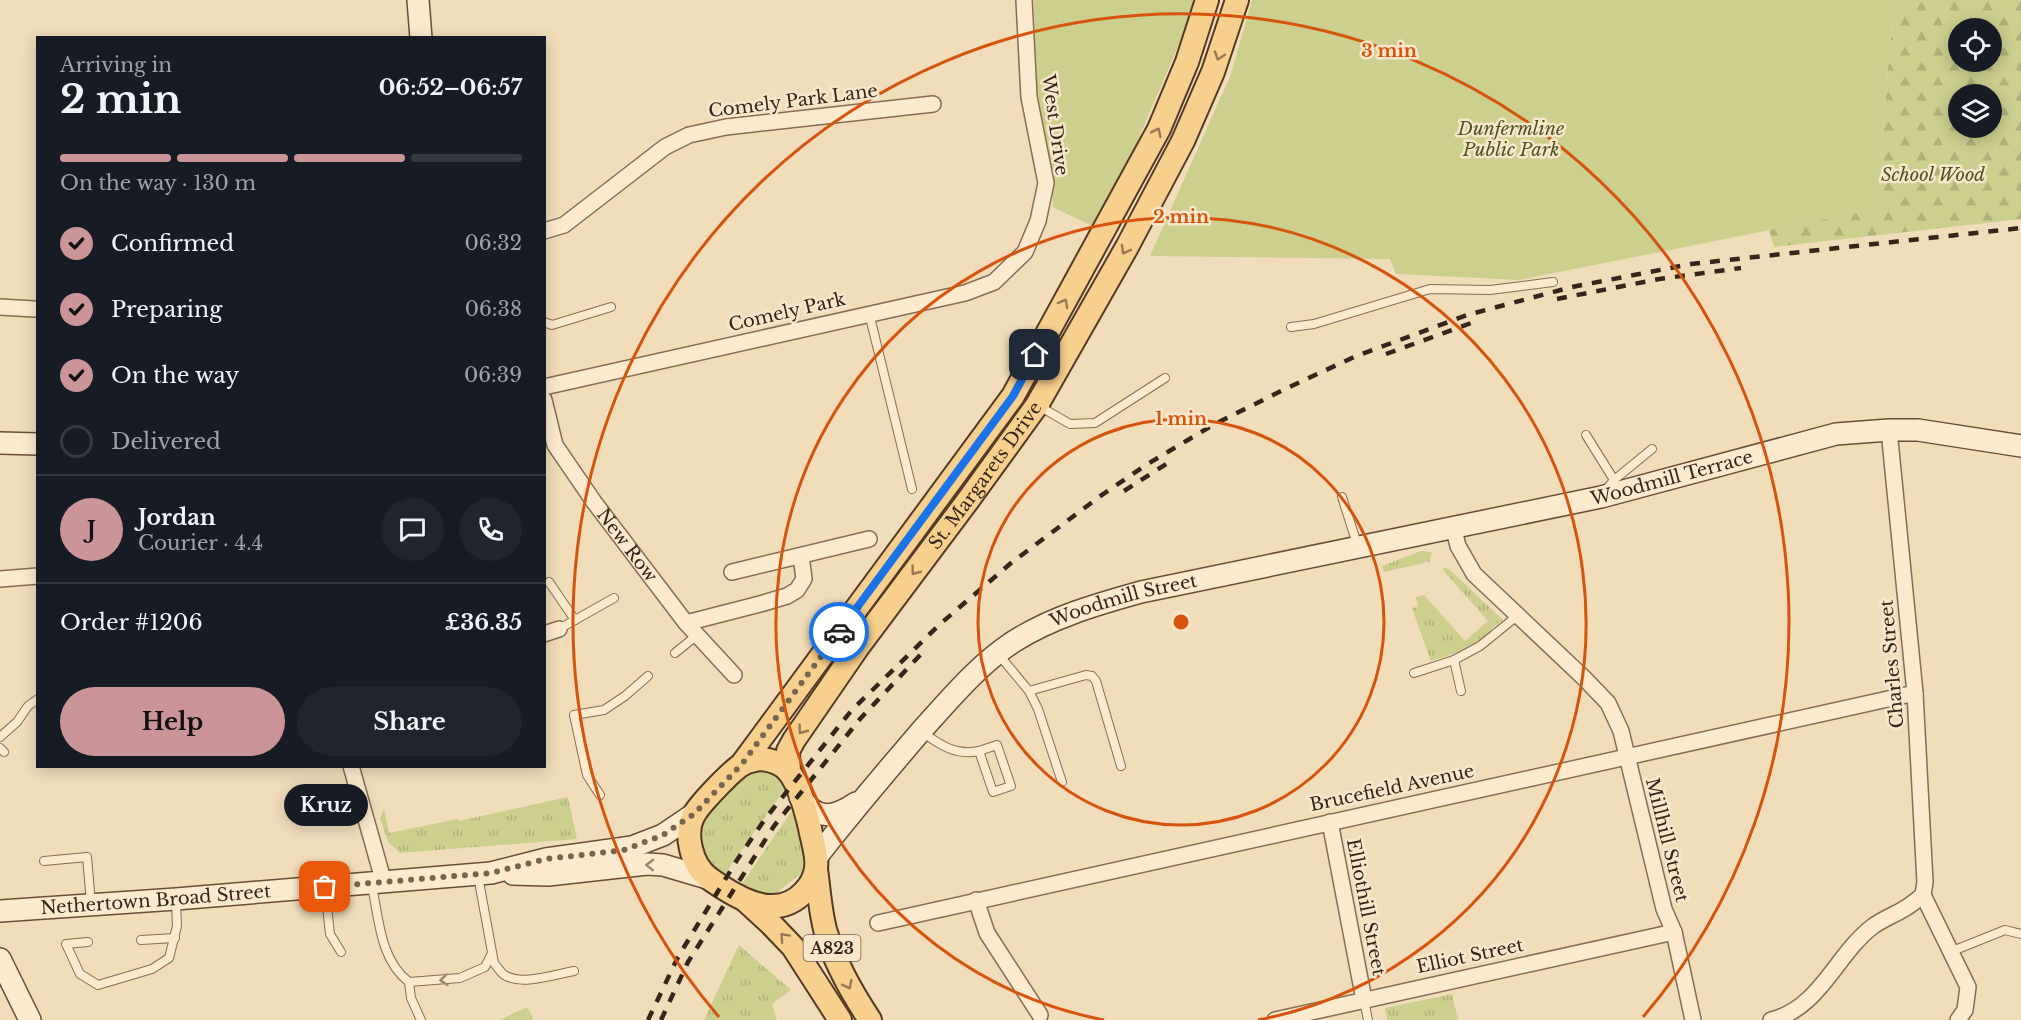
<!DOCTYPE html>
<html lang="en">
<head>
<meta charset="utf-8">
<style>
  body { margin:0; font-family:"Libre Baskerville",serif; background:#20242c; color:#f1f3f6; height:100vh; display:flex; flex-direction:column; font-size:22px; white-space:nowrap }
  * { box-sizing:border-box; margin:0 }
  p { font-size:20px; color:#9ea1a6 }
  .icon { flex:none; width:33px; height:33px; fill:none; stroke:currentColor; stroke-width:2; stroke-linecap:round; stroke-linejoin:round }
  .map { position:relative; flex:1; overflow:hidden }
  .side { position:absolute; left:36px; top:36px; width:510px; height:732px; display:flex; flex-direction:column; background:#171b24; border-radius:0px; box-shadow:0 3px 15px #0003 }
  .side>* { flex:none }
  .tools { position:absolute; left:1948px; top:18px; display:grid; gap:12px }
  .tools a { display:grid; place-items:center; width:54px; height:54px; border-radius:50%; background:#171b24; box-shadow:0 3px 15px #0003; font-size:30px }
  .pin { position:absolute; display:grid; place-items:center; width:51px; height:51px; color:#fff; margin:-26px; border-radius:12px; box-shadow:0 3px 9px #0006 }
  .courier { position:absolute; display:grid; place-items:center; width:60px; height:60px; margin:-30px; border:4px solid #1a73e8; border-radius:50%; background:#fff; color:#222; box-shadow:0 2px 8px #0007 }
  .bubble { position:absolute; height:42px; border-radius:21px; background:#171b24; box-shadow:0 3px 15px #0003; font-size:20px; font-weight:700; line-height:42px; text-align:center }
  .headline em { font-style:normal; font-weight:700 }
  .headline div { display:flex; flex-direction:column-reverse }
  .headline { display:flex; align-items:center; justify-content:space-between; height:102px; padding:0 24px }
  h1 { font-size:39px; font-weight:700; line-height:45px }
  .bar { display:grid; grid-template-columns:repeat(4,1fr); gap:9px 6px; align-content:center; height:72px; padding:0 24px }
  .bar i { height:8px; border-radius:4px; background:#363941 }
  .bar .selected { background:#ca9499 }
  .bar p { grid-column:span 4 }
  .line { display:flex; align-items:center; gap:15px; padding:0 24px; border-top:2px solid #363941 }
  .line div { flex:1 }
  .round { display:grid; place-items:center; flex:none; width:63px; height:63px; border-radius:32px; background:#20242c }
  ol { padding:0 24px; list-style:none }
  li { display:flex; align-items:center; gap:18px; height:66px }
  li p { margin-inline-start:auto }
  li .icon { padding:6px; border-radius:50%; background:#ca9499; color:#111; stroke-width:4 }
  li:last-child { color:#9ea1a6 }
  li i { width:33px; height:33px; border:3px solid #363941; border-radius:50% }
  .primary-button { display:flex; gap:12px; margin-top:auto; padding:12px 24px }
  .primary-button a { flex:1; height:69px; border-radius:36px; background:#ca9499; color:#111; font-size:24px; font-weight:700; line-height:69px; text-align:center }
  .primary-button a+a { background:#20242c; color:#f1f3f6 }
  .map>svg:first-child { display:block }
  .grass { fill:url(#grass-tufts) }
  .forest { fill:url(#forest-firs); fill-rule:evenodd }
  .park { fill:#cccf8e }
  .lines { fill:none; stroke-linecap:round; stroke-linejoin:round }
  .lane-casing { stroke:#886c53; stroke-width:10 }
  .street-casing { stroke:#886c53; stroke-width:18 }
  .secondary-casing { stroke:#6a4d37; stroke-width:24 }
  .primary-casing { stroke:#553a28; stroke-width:26 }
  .lane { stroke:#fbeacd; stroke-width:8 }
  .street { stroke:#fbeacd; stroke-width:15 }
  .secondary { stroke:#fbeacd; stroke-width:21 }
  .primary { stroke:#f8d08d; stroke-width:22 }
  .rail { stroke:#36251a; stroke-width:4.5; stroke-dasharray:10 10; stroke-linecap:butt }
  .oneway { stroke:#977a54 }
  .oneway2 { stroke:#988874 }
  .done { stroke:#776552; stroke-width:6; stroke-dasharray:0 10.8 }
  .route { stroke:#1a73e8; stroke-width:8 }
  .ring { fill:none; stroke:#d6540d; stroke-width:3 }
  .labels { text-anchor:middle; stroke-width:5; stroke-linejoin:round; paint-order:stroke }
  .shield { fill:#f8e7ca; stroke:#705f4f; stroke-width:1.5 }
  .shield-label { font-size:16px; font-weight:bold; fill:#36251a }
  .street-label { font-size:18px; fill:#36251a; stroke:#f8e7ca }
  .park-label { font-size:18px; font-style:italic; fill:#4a541f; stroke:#f8e7ca }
  .centre { fill:#d6540d; stroke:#f8e7ca; stroke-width:3 }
  .ring-label { font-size:18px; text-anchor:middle; font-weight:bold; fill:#d6540d; stroke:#f8e7ca; stroke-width:5; stroke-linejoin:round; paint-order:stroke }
</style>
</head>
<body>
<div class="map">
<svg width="2021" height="1020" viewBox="0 0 2021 1020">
  <defs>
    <pattern id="grass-tufts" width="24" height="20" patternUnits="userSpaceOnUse" patternTransform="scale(1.5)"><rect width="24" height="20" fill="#cccf8e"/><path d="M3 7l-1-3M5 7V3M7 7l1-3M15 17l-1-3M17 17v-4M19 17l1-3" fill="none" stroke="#b0b27a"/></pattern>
    <pattern id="forest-firs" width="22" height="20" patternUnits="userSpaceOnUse" patternTransform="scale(1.5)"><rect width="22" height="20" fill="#cccf8e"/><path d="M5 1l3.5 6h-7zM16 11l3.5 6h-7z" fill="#b0b27a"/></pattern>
  </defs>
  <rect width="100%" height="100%" fill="#f1ddba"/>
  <!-- grass -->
  <g class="grass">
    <polygon points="1421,551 1432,552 1429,563 1425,561 1424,563 1384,572 1382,566"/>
    <polygon points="1444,567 1449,569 1503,620 1492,628 1489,635 1466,650 1431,661 1412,608 1418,607 1416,597 1424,595 1465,641 1488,621 1443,570"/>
    <path d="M762,770L775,772L786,787L722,878L707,866L697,830C709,807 738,777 762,770Z"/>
    <polygon points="568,797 577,839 400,853 388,842 380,818 384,809 389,833 458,819 459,821"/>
    <polygon points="795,806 804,847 802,873 776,893 757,896 739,888"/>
    <polygon points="739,945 791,990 772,1004 777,1020 704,1020"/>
    <polygon points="1452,994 1458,1020 1387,1020 1385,1008"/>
  </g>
  <!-- forest -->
  <path class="forest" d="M1894,0H2021V219L1774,247L1769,230L1876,209ZM1959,28H1992V62H1959ZM1959,94H1992V128H1959Z"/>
  <!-- park -->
  <g class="park">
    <polygon points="1034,0 1195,0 1189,21 1121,179 1092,226 1053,207 1052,179 1035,95"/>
    <polygon points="1252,0 1894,0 1876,209 1519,280 1396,274 1390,259 1150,256 1231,74"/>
    <polygon points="527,1007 534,1020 500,1020"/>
  </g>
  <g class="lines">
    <!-- lane casing -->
    <g class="lane-casing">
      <g id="lane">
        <polyline points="869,313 912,489"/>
        <polyline points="544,322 552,325 611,307"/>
        <polyline points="1291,327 1314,324 1430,289 1490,290 1553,282"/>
        <polyline points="1039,406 1070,424 1095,423 1165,378"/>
        <polyline points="1586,435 1614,480"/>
        <polyline points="1605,491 1614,480 1652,449"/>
        <polyline points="1342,497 1358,547"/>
        <polyline points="549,582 575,620"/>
        <polyline points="559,629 614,598"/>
        <polyline points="675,653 696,636"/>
        <polyline points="999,655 1029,691 1038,709 1062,782"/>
        <polyline points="1454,660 1461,691"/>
        <polyline points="1414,673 1454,660 1480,646 1517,616"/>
        <polyline points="1029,691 1086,675 1092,676 1096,681 1121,766"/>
        <path d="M922,732C940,745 956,756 979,751L993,792L1011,786L997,745L979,751"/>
        <polyline points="0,737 17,722 28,706 38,699"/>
        <polyline points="0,748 4,752"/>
        <polyline points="600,795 587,775 574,715 604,710 625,696 648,676"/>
        <polyline points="44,861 87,857 91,903"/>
        <path d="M478,876L494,963C497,967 500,971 503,974C520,987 556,974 574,971"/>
        <path d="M372,886C379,919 380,960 409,982L460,978L485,967L492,953"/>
        <polyline points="325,889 330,934 341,952"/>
        <polyline points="141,940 175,938"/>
        <polyline points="88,942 66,944 80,974 98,985 152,969 169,958 177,926 176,901"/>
        <polyline points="1950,952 2005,930 2021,934"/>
        <polyline points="409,982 411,998 421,1020"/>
        <polyline points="1364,1000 1368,1020"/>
      </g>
    </g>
    <!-- street casing -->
    <g class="street-casing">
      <g id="street">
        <polyline points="544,231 564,225 665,147 689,135 726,127 933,104"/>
        <polyline points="0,307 34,309"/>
        <polyline points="544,387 965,293 994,282 1025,252 1038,221 1046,183 1029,97 1024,0"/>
        <path id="s1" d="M544,400L555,445L594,502L686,623L734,675"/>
        <polyline points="1889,430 1915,693 1925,882 1923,895"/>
        <polyline points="1453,526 1458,546 1474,574 1584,678 1608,703 1621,731 1664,909 1674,932 1693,1020"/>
        <polyline points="732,572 869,539"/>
        <polyline points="0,579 38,576"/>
        <polyline points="686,623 760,604 787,596 797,590 804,579 801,556"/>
        <polyline points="544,634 559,629"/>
        <polyline points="351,766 384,883"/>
        <polyline points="1330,822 1364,1000"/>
        <polyline points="1923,895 1968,987 1965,1010 1958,1020"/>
        <polyline points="976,900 987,933 1040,1015"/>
        <polyline points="878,923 1915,693"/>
        <polyline points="1275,1020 1674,932"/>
        <path d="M1771,1020C1819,1009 1836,955 1872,927C1881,920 1894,915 1904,909C1911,905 1917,900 1923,895"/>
      </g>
    </g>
    <!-- secondary casing -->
    <g class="secondary-casing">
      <g id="secondary">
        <polyline points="418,0 421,38"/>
        <polyline points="0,443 38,444"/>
        <path d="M800,797C817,821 834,818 856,803"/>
        <path id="s2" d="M816,858C850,814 885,773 921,731C950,699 977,666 1013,642C1052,617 1098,604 1141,592L1601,497L1836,434L1889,430H1918L2021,446"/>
        <polyline points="513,874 548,875 647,864 663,865 707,878"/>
        <path id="s3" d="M0,911L176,899L491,873L546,859L632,847L663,835L694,814"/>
        <polyline points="0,959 30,1020"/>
      </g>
    </g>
    <!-- primary casing -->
    <g class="primary-casing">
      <g id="primary">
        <path d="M761,759C771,760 782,763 789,772C800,786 806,811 810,828C812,840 818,856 816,868C815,877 810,886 804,892C776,922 737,898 710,879C691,866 683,832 695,813C701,803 733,769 743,764C748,761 755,760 761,759Z"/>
        <polyline points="742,764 1013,396 1159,129 1187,62 1207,0"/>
        <path id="s4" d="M789,772L788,751L794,740L858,647L966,503L1037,405L1127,247L1183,141L1213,72L1237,0"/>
        <path d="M816,869C819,890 820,912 826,933C836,965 852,993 870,1020"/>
        <polyline points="747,902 771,924 793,947 840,1020"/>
      </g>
    </g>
    <!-- lane -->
    <use href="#lane" class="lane"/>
    <!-- street -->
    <use href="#street" class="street"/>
    <!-- secondary -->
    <use href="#secondary" class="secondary"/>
    <!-- primary -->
    <use href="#primary" class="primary"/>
    <!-- rail -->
    <g class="rail">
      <polyline points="1557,299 1659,279 1741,268"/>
      <polyline points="1386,354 1474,322"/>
      <polyline points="1124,491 1174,459"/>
      <polyline points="648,1020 678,957 737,860 765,819 851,711 939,625 1011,563 1099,497 1146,465 1213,425 1283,390 1354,357 1467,315 1572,287 1691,264 2021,228"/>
      <polyline points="661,1020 688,962 774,826 860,719 923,652"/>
    </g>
  </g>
  <!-- one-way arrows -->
  <defs><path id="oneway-chevron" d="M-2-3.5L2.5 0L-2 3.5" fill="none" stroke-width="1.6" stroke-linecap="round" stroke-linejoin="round" transform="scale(1.5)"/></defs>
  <g class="oneway">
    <use href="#oneway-chevron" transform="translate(1219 56) rotate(108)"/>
    <use href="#oneway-chevron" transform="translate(1157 132) rotate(-64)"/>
    <use href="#oneway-chevron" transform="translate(1125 250) rotate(119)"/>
    <use href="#oneway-chevron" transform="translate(1064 303) rotate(-61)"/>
    <use href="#oneway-chevron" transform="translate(915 571) rotate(127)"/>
    <use href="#oneway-chevron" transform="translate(802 730) rotate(127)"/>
    <use href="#oneway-chevron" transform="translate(784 937) rotate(-133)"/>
    <use href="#oneway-chevron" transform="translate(848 985) rotate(63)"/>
  </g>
  <g class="oneway2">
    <use href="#oneway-chevron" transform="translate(650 865) rotate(-179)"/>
    <use href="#oneway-chevron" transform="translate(444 980) rotate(174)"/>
  </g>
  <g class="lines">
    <!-- done -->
    <polyline class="done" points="325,887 491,873 546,859 624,850 663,835 694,814 742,764 839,632"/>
    <!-- route -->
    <polyline class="route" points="839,632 1013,396 1035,355"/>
  </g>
  <!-- distance rings -->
  <g class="ring">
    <circle cx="1181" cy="622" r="203"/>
    <path d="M1104 1020A405 405 0 1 1 1258 1020"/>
    <path d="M719 1017A608 608 0 1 1 1643 1017"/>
  </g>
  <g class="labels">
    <!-- shield labels -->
    <rect class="shield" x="803.5" y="935" width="57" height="26" rx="4.5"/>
    <g class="shield-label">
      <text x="832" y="954">A823</text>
    </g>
    <!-- street labels -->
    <g class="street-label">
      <text transform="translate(793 101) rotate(-7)" y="6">Comely Park Lane</text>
      <text transform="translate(1055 125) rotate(82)" y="6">West Drive</text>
      <text transform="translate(787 312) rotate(-13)" y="6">Comely Park</text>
      <text dy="6" stroke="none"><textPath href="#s4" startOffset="360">St. Margarets Drive</textPath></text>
      <text dy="6" stroke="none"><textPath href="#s2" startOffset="974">Woodmill Terrace</textPath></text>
      <text dy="6" stroke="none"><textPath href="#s1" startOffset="170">New Row</textPath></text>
      <text dy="6" stroke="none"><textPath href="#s2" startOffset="412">Woodmill Street</textPath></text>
      <text transform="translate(1892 664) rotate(-95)" y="6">Charles Street</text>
      <text transform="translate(1392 788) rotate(-12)" y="6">Brucefield Avenue</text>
      <text transform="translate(1667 840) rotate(76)" y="6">Millhill Street</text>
      <text dy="6" stroke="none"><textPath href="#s3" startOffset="156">Nethertown Broad Street</textPath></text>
      <text transform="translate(1366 907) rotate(79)" y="6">Elliothill Street</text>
      <text transform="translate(1470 956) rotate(-12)" y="6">Elliot Street</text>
    </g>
    <!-- park labels -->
    <g class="park-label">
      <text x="1511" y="135">Dunfermline<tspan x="1511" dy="21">Public Park</tspan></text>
      <text x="1933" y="181">School Wood</text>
    </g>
  </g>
  <circle cx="1181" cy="622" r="9" class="centre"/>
  <g class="ring-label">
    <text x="1389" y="57">3 min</text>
    <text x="1181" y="223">2 min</text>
    <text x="1181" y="425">1 min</text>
  </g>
</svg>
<div class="tools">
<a><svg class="icon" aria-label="locate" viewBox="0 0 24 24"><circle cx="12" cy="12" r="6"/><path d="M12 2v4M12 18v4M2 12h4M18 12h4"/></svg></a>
<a><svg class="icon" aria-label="layers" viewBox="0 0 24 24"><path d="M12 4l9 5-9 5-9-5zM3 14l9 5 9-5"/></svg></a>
</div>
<div class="pin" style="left:325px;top:887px;background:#ea580c"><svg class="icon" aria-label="bag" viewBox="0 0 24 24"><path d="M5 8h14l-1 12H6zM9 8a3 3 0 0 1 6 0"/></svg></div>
<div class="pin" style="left:1035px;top:355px;background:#1f2937"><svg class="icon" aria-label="home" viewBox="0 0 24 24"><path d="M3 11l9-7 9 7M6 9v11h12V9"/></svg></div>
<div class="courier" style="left:839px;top:632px"><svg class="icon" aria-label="car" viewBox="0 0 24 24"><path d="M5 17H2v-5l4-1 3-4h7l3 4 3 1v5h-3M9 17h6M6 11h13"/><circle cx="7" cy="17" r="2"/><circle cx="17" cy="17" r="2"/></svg></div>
<div class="bubble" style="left:284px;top:784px;width:84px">Kruz</div>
<section class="side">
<div class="headline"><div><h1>2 min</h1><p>Arriving in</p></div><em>06:52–06:57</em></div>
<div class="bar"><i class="selected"></i><i class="selected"></i><i class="selected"></i><i></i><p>On the way · 130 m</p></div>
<ol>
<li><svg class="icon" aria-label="check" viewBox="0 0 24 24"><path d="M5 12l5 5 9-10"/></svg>Confirmed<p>06:32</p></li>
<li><svg class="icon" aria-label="check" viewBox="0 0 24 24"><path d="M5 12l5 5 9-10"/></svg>Preparing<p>06:38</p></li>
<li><svg class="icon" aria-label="check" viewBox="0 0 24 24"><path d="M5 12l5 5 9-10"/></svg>On the way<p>06:39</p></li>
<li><i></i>Delivered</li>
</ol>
<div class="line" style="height:108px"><b class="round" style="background:#ca9499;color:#111">J</b><div><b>Jordan</b><p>Courier · 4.4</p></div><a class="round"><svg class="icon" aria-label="chat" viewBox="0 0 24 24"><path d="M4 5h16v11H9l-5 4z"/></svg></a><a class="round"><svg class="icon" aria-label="phone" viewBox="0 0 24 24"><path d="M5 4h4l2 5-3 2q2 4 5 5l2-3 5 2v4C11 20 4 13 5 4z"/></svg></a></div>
<div class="line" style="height:78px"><div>Order #1206</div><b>£36.35</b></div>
<div class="primary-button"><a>Help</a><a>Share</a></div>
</section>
</div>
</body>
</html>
